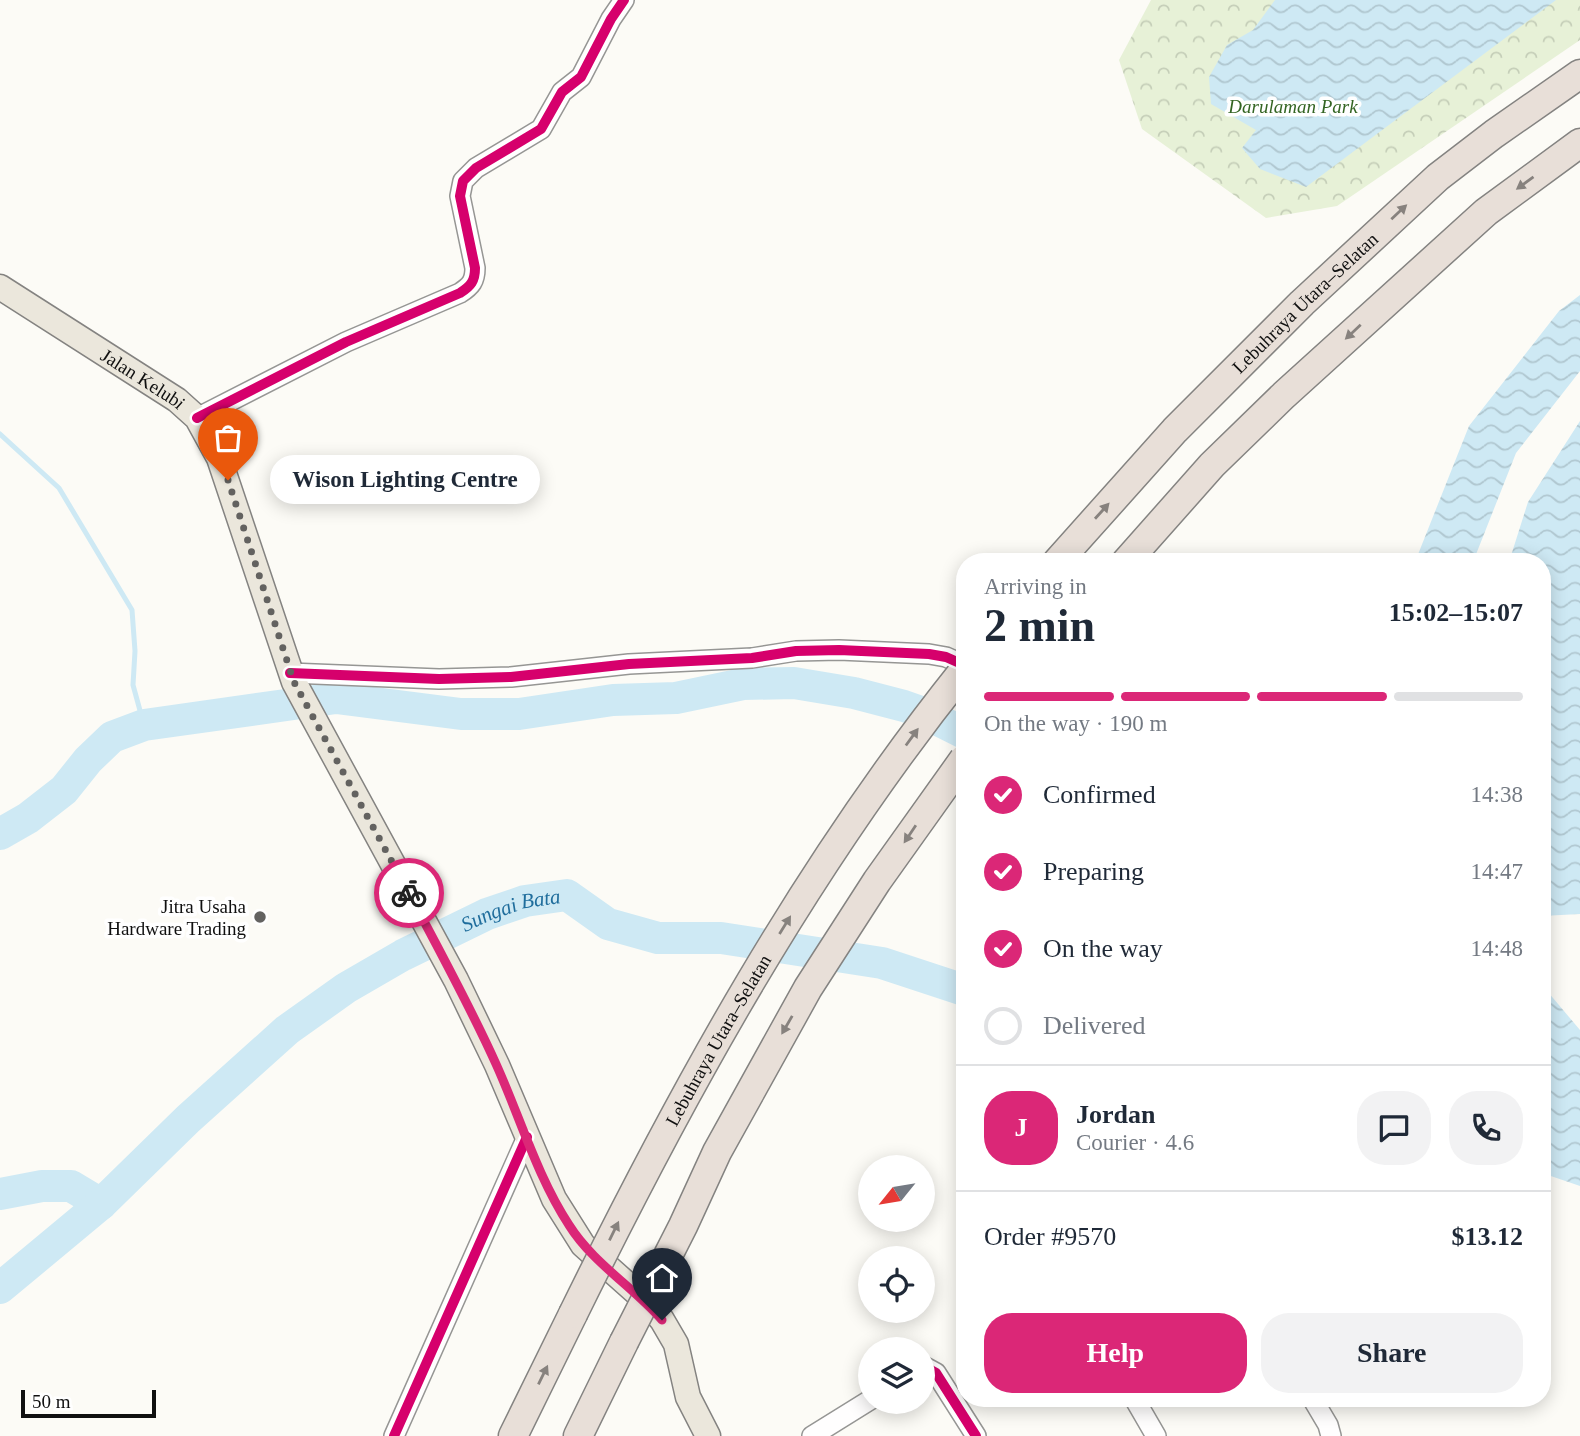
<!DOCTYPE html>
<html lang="en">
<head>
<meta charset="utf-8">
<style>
  body { margin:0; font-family:Georgia,serif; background:#f2f2f3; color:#1f2937; height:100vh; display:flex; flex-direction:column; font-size:26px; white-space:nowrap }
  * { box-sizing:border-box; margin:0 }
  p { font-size:23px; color:#747a83 }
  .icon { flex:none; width:38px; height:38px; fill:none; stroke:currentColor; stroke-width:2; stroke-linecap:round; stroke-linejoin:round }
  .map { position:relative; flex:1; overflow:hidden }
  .panel { position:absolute; left:956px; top:553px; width:595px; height:854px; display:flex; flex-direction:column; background:#fff; border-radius:28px; box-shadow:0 4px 18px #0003 }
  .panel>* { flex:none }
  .needle { width:46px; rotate:240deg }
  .controls { position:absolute; left:858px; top:1155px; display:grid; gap:14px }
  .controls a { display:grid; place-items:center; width:77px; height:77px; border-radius:50%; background:#fff; box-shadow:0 4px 18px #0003; font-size:35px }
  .scale { position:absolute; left:21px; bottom:18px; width:135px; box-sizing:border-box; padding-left:7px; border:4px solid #101010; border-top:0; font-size:19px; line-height:24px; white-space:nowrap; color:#101010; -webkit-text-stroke:5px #fff; paint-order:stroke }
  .pin { position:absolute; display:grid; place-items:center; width:60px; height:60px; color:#fff; margin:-72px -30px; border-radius:50% 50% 50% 0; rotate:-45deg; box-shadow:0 0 7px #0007 }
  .pin .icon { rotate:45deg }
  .courier { position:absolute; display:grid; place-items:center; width:70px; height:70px; margin:-35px; border:5px solid #db2777; border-radius:50%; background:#fff; color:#222; box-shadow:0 2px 9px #0007 }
  .bubble { position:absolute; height:49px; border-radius:24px; background:#fff; box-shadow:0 4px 18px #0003; font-size:23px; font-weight:700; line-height:49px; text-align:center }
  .headline em { font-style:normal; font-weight:700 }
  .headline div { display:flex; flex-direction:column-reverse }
  .headline { display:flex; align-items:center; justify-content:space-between; height:119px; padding:0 28px }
  h1 { font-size:46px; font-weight:700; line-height:52px }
  .bar { display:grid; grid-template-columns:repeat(4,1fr); gap:10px 7px; align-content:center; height:84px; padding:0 28px }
  .bar i { height:9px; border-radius:5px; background:#e0e1e3 }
  .bar .current { background:#db2777 }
  .bar p { grid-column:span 4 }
  .line { display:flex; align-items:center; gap:18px; padding:0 28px; border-top:2px solid #e0e1e3 }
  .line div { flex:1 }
  .round { display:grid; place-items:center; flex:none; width:74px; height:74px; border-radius:28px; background:#f2f2f3 }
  ol { padding:0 28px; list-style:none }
  li { display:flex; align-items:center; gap:21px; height:77px }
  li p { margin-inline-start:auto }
  li .icon { padding:7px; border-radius:50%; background:#db2777; color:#fff; stroke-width:4 }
  li:last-child { color:#747a83 }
  li i { width:38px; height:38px; border:4px solid #e0e1e3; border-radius:50% }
  .action { display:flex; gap:14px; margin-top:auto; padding:14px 28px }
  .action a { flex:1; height:80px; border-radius:28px; background:#db2777; color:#fff; font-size:28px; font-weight:700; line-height:80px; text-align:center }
  .action a+a { background:#f2f2f3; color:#1f2937 }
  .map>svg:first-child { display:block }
  .park { fill:url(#park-crowns) }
  .water { fill:url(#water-waves) }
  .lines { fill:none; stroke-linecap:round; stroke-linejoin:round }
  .stream { stroke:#cee9f4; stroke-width:5 }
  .river { stroke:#cee9f4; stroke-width:32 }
  .minor-casing { stroke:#969694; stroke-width:22 }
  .major-casing { stroke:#848381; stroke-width:27 }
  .highway-casing { stroke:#848381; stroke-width:31 }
  .minor { stroke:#fffefe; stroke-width:19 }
  .major { stroke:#ebe7dc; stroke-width:24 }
  .highway { stroke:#e8dfd8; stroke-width:28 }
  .highway-bridge-casing { stroke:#848381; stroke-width:31; stroke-linecap:butt }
  .highway-bridge { stroke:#e8dfd8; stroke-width:28 }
  .cycleway-casing { stroke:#fff; stroke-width:15 }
  .cycleway { stroke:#d6006c; stroke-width:10 }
  .oneway { fill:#87827e }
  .done { stroke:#636260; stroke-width:7; stroke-dasharray:0 12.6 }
  .route { stroke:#db2777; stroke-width:9 }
  .poi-dot { fill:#636260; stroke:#fff; stroke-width:2.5 }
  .labels { text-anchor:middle; stroke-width:7; stroke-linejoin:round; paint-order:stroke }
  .park-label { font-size:19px; font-style:italic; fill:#346523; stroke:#fff }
  .street-label { font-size:19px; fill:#101010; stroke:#fff }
  .poi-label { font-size:19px; fill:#101010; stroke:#fff; text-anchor:end }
  .water-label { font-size:21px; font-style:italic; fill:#1f6d9c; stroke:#fff }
</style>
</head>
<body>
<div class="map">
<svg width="1580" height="1436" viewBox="0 0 1580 1436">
  <defs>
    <pattern id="park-crowns" width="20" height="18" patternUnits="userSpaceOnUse" patternTransform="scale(1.75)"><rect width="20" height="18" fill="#e7f1d7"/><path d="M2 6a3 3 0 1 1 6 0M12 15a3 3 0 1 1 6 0" fill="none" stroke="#c5ceb8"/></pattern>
    <pattern id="water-waves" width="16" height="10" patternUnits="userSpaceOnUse" patternTransform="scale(1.75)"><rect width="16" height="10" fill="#cee9f4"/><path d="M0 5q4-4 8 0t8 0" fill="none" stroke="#b0c7d0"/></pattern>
  </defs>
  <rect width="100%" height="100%" fill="#fcfbf6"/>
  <!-- park -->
  <polygon class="park" points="1151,0 1580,0 1580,40 1337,206 1266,218 1142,129 1119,60"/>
  <!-- water -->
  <g class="water">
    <polygon points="1275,0 1556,0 1306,187 1260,169 1242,148 1256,130 1211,104 1209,77 1227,45 1253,30"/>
    <polygon points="1580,295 1580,371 1516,453 1473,562 1415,562 1469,426 1559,311"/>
    <polygon points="1580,421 1580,914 1542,916 1542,562 1509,562 1528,502"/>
    <polygon points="1542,985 1580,1030 1580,1186 1542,1173"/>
  </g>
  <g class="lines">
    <!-- stream -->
    <polyline class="stream" points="0,434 59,488 132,610 135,651 133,685 144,725"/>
    <!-- river -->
    <g class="river">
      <polyline points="0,834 28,818 64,790 88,760 112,737 144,725 336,698 461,714 519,714 613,700 676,698 743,684 794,683 854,693 904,706 924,713 964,733"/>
      <polyline points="0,1194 42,1186 71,1186 101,1204"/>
      <path id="s1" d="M0,1288L101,1204L188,1119L287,1030L346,988L403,955L487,914L525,901L567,895L608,924L658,938H721L882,963L964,990"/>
    </g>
    <!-- minor casing -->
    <g class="minor-casing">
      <g id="minor">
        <path d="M197,418L346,342L460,293C471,286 475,281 475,268L460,196L463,181L476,168L541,129L562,92L581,77L611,19L624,0"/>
        <polyline points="290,673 439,679 511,677 629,664 752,658 796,651 839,650 929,654 946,657 964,665"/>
        <polyline points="922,1368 925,1367 936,1373 976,1436"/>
        <polyline points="1134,1398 1156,1436"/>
        <polyline points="1312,1398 1328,1425 1331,1436"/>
        <polyline points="394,1436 527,1137"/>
        <polyline points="812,1436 870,1400"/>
      </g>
    </g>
    <!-- major casing -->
    <g class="major-casing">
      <g id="major">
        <path id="s2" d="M0,287L177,400L197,418L219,458L294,682L456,980L497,1065L554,1199L583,1245L647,1302L662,1320L676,1344L688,1397L708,1436"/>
      </g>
    </g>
    <!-- highway casing -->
    <g class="highway-casing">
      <g id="highway">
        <path id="s3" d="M1057,562L1175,430L1302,303L1438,177L1494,134L1580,74"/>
        <polyline points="1126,562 1212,465 1284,395 1486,212 1580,143"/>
        <polyline points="513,1436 573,1314"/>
        <polyline points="578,1436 624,1342"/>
      </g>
    </g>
    <!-- minor -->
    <use href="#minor" class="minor"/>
    <!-- major -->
    <use href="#major" class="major"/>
    <!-- highway -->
    <use href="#highway" class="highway"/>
    <!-- highway-bridge casing -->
    <g class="highway-bridge-casing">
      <g id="highway-bridge">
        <path id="s4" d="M573,1314C684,1088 806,867 964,670"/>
        <polyline points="624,1342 683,1226 717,1152 808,988 877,881 964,759"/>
      </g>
    </g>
    <!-- highway-bridge -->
    <use href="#highway-bridge" class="highway-bridge"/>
    <!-- cycleway casing -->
    <g class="cycleway-casing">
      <g id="cycleway">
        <path d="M197,418L346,342L460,293C471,286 475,281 475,268L460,196L463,181L476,168L541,129L562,92L581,77L611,19L624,0"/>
        <polyline points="290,673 439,679 511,677 629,664 752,658 796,651 839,650 929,654 946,657 964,665"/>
        <polyline points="922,1368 925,1367 936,1373 976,1436"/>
        <polyline points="394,1436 527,1137"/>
      </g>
    </g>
    <!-- cycleway -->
    <use href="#cycleway" class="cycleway"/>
  </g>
  <!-- one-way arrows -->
  <defs><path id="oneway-solid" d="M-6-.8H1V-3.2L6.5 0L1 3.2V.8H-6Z" transform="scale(1.75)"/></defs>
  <g class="oneway">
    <use href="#oneway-solid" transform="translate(1525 183) rotate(144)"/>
    <use href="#oneway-solid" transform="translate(1399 212) rotate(-43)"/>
    <use href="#oneway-solid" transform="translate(1353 332) rotate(137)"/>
    <use href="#oneway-solid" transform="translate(1102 511) rotate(-48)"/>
    <use href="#oneway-solid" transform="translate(912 737) rotate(-54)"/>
    <use href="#oneway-solid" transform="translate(910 834) rotate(124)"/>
    <use href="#oneway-solid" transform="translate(785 925) rotate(-58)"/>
    <use href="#oneway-solid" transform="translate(787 1025) rotate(120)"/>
    <use href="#oneway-solid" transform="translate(614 1231) rotate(-64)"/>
    <use href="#oneway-solid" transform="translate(543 1375) rotate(-64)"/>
  </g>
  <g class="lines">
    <!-- done -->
    <polyline class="done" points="228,480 294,682 409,893"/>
    <!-- route -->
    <path class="route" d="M409,893C439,950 470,1006 496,1064C520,1117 537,1176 569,1225C592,1262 633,1287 662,1320"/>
  </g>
  <!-- markers -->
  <circle class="poi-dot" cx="260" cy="917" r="7"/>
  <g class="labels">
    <!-- park labels -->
    <g class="park-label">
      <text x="1293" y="113">Darulaman Park</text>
    </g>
    <!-- street labels -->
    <g class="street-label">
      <text dy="7" stroke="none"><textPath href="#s3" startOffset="359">Lebuhraya Utara–Selatan</textPath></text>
      <text dy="7" stroke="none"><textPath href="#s2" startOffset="170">Jalan Kelubi</textPath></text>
      <text dy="7" stroke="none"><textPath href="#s4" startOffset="310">Lebuhraya Utara–Selatan</textPath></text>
    </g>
    <!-- poi labels -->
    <g class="poi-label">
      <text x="246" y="913">Jitra Usaha<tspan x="246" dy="22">Hardware Trading</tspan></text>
    </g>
    <!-- water labels -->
    <g class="water-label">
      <text dy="7" stroke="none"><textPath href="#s1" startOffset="642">Sungai Bata</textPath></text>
    </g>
  </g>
</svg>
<div class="controls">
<a><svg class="needle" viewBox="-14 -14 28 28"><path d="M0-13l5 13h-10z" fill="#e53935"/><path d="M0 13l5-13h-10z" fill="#747a83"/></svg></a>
<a><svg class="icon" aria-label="locate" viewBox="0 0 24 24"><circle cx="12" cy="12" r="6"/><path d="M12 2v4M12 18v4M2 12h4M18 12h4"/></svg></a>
<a><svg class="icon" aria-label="layers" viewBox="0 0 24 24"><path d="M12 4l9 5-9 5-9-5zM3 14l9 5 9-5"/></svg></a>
</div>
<div class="scale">50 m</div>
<div class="pin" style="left:228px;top:480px;background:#ea580c"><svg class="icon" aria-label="bag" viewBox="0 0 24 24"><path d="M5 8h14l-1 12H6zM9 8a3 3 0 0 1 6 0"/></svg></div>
<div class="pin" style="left:662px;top:1320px;background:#1f2937"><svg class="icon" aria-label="home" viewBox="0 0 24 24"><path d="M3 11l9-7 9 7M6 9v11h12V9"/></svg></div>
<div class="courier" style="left:409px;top:893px"><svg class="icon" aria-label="bike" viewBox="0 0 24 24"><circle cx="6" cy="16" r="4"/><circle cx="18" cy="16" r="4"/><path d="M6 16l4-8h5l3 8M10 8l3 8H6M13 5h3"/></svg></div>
<div class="bubble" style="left:270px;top:455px;width:270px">Wison Lighting Centre</div>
<section class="panel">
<div class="headline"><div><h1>2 min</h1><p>Arriving in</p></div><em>15:02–15:07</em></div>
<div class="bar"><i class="current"></i><i class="current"></i><i class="current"></i><i></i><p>On the way · 190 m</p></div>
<ol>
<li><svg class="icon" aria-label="check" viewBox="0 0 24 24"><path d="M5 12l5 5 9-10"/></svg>Confirmed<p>14:38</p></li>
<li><svg class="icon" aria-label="check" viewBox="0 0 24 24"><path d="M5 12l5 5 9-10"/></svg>Preparing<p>14:47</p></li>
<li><svg class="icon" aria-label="check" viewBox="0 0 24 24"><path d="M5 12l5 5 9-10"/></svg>On the way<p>14:48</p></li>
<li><i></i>Delivered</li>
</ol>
<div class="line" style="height:126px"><b class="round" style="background:#db2777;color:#fff">J</b><div><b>Jordan</b><p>Courier · 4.6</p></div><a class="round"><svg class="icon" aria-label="chat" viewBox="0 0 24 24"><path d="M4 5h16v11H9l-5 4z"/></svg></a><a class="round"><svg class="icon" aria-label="phone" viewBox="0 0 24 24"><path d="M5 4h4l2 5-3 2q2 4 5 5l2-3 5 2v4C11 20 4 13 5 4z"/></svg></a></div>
<div class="line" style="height:91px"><div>Order #9570</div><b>$13.12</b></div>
<div class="action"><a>Help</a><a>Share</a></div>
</section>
</div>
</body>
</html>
